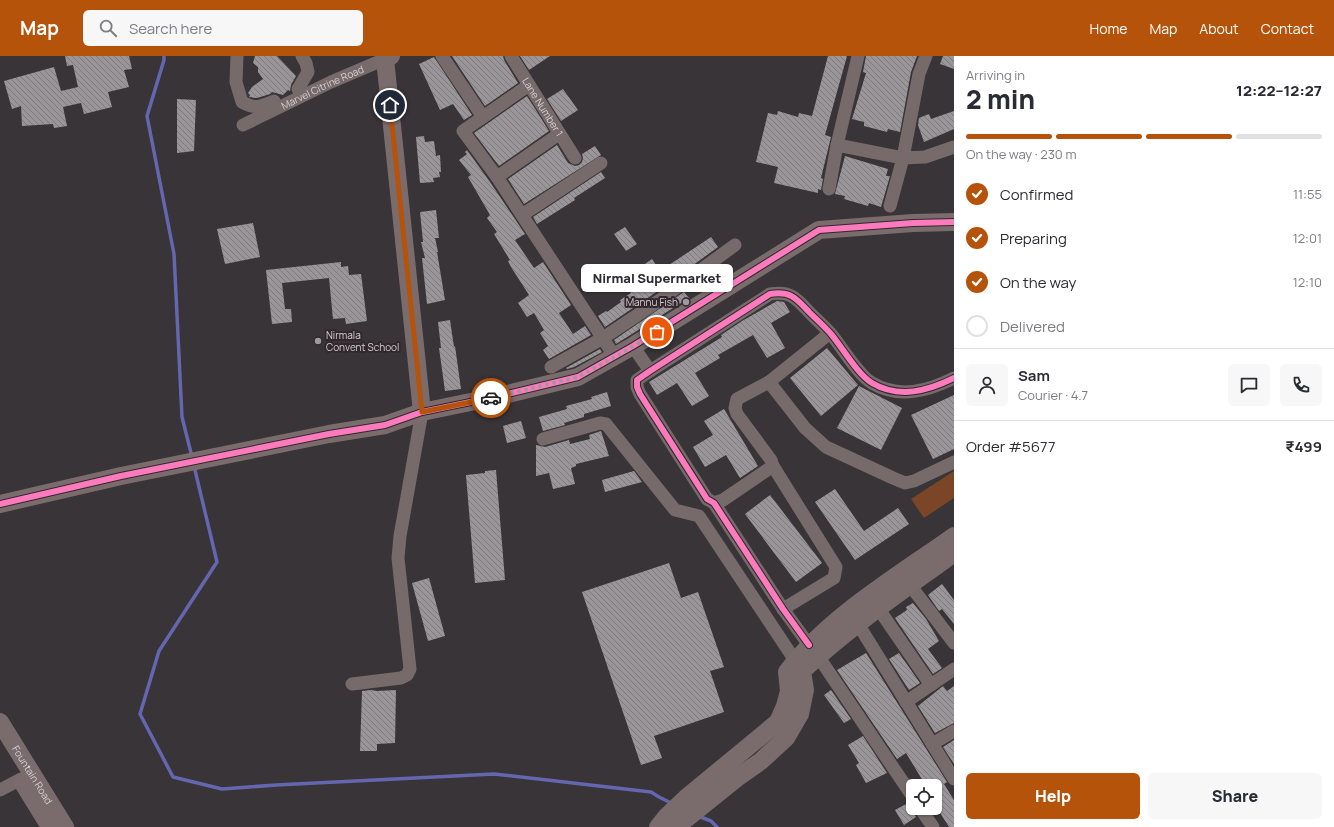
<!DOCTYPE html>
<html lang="en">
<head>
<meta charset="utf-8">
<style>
  body { margin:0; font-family:Manrope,sans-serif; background:#f7f7f7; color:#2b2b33; height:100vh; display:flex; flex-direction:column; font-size:15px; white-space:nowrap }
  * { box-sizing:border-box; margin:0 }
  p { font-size:13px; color:#7c7c81 }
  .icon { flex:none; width:22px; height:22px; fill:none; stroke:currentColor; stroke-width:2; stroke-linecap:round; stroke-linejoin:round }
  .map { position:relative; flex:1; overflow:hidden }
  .drawer { display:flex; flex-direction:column; background:#fff; width:380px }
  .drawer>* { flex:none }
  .controls { position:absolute; left:906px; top:723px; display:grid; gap:8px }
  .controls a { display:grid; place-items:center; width:36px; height:36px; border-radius:6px; background:#fff; box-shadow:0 1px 3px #0004; font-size:20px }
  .pin { position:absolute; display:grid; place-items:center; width:34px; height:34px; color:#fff; margin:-17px; border:2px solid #fff; border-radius:50%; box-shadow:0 1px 4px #0007 }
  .courier { position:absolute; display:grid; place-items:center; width:40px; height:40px; margin:-20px; border:3px solid #b45309; border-radius:50%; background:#fff; color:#222; box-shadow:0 1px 5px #0007 }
  .bubble { position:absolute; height:28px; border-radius:6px; background:#fff; box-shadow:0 1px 3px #0004; font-size:13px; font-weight:800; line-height:28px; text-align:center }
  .overview em { font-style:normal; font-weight:800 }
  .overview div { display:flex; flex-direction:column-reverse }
  .overview { display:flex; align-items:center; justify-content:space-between; height:68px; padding:0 12px }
  h1 { font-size:26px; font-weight:800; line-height:30px }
  .bar { display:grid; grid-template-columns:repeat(4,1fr); gap:6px 4px; align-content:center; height:48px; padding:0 12px }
  .bar i { height:5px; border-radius:3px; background:#e1e1e2 }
  .bar .current { background:#b45309 }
  .bar p { grid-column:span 4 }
  .line { display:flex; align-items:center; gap:10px; padding:0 12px; border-top:1px solid #e1e1e2 }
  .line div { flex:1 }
  .round { display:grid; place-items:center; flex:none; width:42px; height:42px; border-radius:6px; background:#f7f7f7 }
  ol { padding:0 12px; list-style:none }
  li { display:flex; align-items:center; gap:12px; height:44px }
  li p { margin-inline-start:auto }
  li .icon { padding:4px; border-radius:50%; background:#b45309; color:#fff; stroke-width:4 }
  li:last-child { color:#7c7c81 }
  li i { width:22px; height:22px; border:2px solid #e1e1e2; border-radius:50% }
  .primary-button { display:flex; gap:8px; margin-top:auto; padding:8px 12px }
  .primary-button a { flex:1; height:46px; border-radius:6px; background:#b45309; color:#fff; font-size:16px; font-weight:800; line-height:46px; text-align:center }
  .primary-button a+a { background:#f7f7f7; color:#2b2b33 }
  header { display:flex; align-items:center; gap:24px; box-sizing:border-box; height:56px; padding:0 20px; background:#b45309; color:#fff }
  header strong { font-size:19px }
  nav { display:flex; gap:22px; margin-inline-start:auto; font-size:14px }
  .search { width:280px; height:36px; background:#f7f7f7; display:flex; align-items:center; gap:10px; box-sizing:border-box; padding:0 14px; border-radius:6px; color:#7c7c81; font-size:15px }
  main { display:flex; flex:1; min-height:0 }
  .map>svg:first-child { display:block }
  .green { fill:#7b4628 }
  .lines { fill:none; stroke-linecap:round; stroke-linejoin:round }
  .stream { stroke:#6467af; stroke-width:3.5 }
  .building { fill:url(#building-back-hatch) }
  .street { stroke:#776a6b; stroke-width:13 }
  .secondary { stroke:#7a6c6d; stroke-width:18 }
  .cycleway-casing { stroke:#32272d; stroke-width:8 }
  .cycleway { stroke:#fd7abc; stroke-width:6 }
  .done { stroke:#9f999c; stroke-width:4; stroke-dasharray:0 7.2 }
  .route { stroke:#b45309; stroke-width:5 }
  .poi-dot { fill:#9f999c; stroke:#32272d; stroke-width:1.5 }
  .labels { text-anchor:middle; stroke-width:4; stroke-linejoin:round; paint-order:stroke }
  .street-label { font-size:10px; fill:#d6cfd3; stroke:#32272d }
  .poi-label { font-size:10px; fill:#d6cfd3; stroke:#32272d; text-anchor:end }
</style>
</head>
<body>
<header>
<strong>Map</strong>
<div class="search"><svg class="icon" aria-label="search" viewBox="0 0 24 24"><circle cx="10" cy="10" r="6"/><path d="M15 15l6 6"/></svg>Search here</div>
<nav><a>Home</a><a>Map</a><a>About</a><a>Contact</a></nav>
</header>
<main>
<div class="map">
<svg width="954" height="771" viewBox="0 0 954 771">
  <defs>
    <pattern id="building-back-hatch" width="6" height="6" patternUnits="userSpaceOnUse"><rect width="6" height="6" fill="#999599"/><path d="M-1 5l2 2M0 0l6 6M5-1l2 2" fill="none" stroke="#7e7b7e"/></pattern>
  </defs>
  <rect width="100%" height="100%" fill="#393437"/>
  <!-- green -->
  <polygon class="green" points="954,415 954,442 924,462 911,443"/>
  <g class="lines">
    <!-- stream -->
    <g class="stream">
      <polyline points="164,0 164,4 147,60 174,198 182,361 192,401"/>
      <polyline points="194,410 217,506 159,595 140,658 173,721 222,733 276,729 494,718 651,736 659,741 673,748"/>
      <polyline points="698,760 711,765 717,771"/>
    </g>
  </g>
  <!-- building -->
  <g class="building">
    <polygon points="65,0 129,0 132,13 124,14 129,31 108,36 112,51 84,58 81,47 63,51 67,70 54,72 53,68 22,70 21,50 12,53 4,25 54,11 61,35 78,31 73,9 67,10"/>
    <polygon points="255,0 277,0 296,20 291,29 290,35 288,34 283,39 272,36 270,38 257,42 249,41 250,39 248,37 252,31 263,23 258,16 258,11 253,7"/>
    <polygon points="452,0 503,0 504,4 518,27 485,50"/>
    <polygon points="520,0 550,0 529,14"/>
    <polygon points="828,0 847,0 825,79 831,81 821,122 823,123 821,134 818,133 818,137 774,127 778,111 756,106 768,57 777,59 778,55 798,61 799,57 812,60"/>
    <polygon points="866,0 917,0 911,16 900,76 888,73 887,76 864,70 864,66 852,63 866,17 863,16"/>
    <polygon points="943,0 954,0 954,13 940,8"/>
    <polygon points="434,1 472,59 464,64 453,48 440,54 419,8"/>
    <polygon points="563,33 578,54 561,65 547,43"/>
    <polygon points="527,40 549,75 499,110 474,77"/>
    <polygon points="177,43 196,44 194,95 177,97"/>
    <polygon points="954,55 954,73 924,86 918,69 919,62 929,58 931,63"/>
    <polygon points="424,80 425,86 434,85 436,100 440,99 441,116 439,116 440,121 433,122 434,126 420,127 416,81"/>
    <polygon points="557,89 568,107 575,110 579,109 582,106 583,102 582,98 595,90 601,99 524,148 508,123"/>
    <polygon points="467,94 490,126 525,178 515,184 534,212 543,206 571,249 559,257 573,278 585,270 591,279 549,303 543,294 548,290 540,277 544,274 534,257 527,261 518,247 529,239 511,211 508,205 510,204 494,178 497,176 487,162 490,159 468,121 471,119 459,104 467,98 465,96"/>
    <polygon points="845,100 888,113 886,120 890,120 881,151 869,147 868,150 844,143 845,140 835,138"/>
    <polygon points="601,116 605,122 574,142 575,144 537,168 533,161"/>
    <polygon points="436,154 439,182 435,182 438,196 437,196 445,244 427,248 422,202 425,202 421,186 423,186 420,156"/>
    <polygon points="253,167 260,201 225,208 217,173"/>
    <polygon points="625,171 637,188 626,195 614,178"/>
    <polygon points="711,181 718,191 652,239 605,271 598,260 606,255 607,256 621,246 620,244 631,237 630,235 647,223 639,212 652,203 660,215"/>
    <polygon points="341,206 341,211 348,210 349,219 361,218 367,265 346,268 345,262 333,263 329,222 282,227 285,253 291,253 292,266 272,268 266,214"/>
    <polygon points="684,236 689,242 616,288 614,284"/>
    <polygon points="777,245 784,246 790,256 771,267 785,292 767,302 753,279 718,299 720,302 695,317 709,340 692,350 677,327 657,339 649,326 722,281 721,279 742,265"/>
    <polygon points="450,264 454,291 455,290 461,333 445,335 439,292 441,292 438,266"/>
    <polygon points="827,292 858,329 821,360 790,322"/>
    <polygon points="600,293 602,296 574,311 567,313 566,312"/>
    <polygon points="859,330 902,352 881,394 837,372"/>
    <polygon points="607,336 611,350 584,358 584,361 564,367 565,369 543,375 539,361 567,353 566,350 592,343 591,341"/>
    <polygon points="954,339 954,393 933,403 911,359"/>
    <polygon points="724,353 758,410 740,422 726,399 705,411 693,391 713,379 704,365"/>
    <polygon points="521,365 526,382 507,387 503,370"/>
    <polygon points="601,375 609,400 576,408 576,410 571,412 575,428 553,433 549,417 536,420 536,389 545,391 569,384 570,388 590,383 589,379"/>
    <polygon points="496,414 505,524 475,527 466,419 485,417 485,415"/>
    <polygon points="634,415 642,426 605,436 602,424"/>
    <polygon points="835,433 864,475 898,452 909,468 855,504 815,446"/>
    <polygon points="770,439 822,507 796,526 745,458"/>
    <polygon points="669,507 681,542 698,536 724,611 710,615 724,656 654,680 662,702 641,709 582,536"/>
    <polygon points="429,522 445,580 428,585 412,527"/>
    <polygon points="942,528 954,544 954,568 942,553 939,555 928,539"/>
    <polygon points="913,547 926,563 939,585 928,593 942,612 933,618 895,562 907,554 906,551"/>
    <polygon points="866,597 947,726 944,728 954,744 954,771 949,771 935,749 935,730 926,730 906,697 897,703 837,614"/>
    <polygon points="899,597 920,627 909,634 889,603"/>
    <polygon points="943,630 947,635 954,630 954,667 935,677 918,650"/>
    <polygon points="371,634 377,635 396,634 395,687 377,688 377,695 360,695 362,635"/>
    <polygon points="831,634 851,663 844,667 824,639"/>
    <polygon points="863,680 887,717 866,727 856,709 859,707 848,689"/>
    <polygon points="954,684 954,708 943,691"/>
    <polygon points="908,747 913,749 912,753 916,761 904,769 895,754"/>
  </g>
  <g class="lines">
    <!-- street -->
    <g class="street">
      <path d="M237,0L236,26L242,46C256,54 260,50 274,45"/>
      <polyline points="442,0 483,61"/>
      <path id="s1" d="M511,0L575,102"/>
      <polyline points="529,29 463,75 497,121 615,301"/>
      <polyline points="298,33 308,16 306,7 302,0"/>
      <path id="s2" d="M243,69L331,26L385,3"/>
      <polyline points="837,89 903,102 925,101 954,91"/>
      <polyline points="497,121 559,78"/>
      <polyline points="829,133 837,89 858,0"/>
      <polyline points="890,150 903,102 919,18 926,0"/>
      <polyline points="522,159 601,107"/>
      <polyline points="633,290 650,315"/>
      <polyline points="551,311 603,282 657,246 735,189"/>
      <polyline points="769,326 830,277"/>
      <polyline points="543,383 600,367 606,368 675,454 699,460 800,612"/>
      <polyline points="773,410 836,511 834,522 783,553"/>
      <polyline points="714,447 723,444 773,410 771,404 737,358 735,352 737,343 769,326 805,372 826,391 893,422 905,427 914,425 954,406"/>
      <polyline points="910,529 954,587"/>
      <polyline points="878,552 931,629"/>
      <polyline points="858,568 954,723"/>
      <path d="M809,589L783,553L714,447L707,443L640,338L637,331V324L650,315L770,238C791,235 796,242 809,256C816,263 824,270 831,278C842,291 858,319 872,327C899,343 928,335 954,322"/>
      <polyline points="818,600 913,741"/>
      <polyline points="352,628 401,622 407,619 410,613 398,502 400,480 422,356"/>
      <polyline points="906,646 954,613"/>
      <polyline points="932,688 954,675"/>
      <polyline points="0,734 21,723"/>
      <polyline points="920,752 933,771"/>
    </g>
    <!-- secondary -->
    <g class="secondary">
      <polyline points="391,0 385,3 422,356"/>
      <polyline points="0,448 121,420 329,378 385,369 422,356 495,341 578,321 633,290 819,174 913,167 954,166"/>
      <path id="s3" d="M0,666L65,771"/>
      <polyline points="23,727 50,771"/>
      <path d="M658,771L666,761L686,742L778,666L785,650L789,635L787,616C828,561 898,520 954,480"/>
      <path d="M676,771L737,722L761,705L786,682L800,658L805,634L802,615C849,571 902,535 954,497"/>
    </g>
    <!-- cycleway casing -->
    <g class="cycleway-casing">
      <g id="cycleway">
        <polyline points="0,448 121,420 329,378 385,369 422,356 495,341 578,321 633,290 819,174 913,167 954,166"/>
        <path d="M809,589L783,553L714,447L707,443L640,338L637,331V324L650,315L770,238C791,235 796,242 809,256C816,263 824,270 831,278C842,291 858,319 872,327C899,343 928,335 954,322"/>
      </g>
    </g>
    <!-- cycleway -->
    <use href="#cycleway" class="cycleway"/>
  </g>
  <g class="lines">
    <!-- done -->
    <polyline class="done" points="491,342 578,321 615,301 657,276"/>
    <!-- route -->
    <polyline class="route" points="390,49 422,356 491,342"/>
  </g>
  <!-- markers -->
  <g class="poi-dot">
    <circle cx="686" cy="246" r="4"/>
    <circle cx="318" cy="285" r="4"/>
  </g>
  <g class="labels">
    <!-- street labels -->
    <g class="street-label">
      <text dy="4" stroke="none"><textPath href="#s2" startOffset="88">Marvel Citrine Road</textPath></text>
      <text dy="4" stroke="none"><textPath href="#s1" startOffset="60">Lane Number 1</textPath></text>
      <text dy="4" stroke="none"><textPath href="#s3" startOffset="62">Fountain Road</textPath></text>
    </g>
    <!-- poi labels -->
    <g class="poi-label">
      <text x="678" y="250">Mannu Fish</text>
      <text x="326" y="283" text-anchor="start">Nirmala<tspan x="326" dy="12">Convent School</tspan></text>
    </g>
  </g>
</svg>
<div class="controls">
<a><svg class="icon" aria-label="locate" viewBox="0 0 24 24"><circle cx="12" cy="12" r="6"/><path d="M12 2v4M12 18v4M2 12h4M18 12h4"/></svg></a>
</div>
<div class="pin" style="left:657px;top:276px;background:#ea580c"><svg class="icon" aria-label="bag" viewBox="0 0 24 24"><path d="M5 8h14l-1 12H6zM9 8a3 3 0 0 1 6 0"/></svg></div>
<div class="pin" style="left:390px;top:49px;background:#1f2937"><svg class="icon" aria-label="home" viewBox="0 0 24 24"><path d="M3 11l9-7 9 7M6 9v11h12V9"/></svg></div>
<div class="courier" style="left:491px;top:342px"><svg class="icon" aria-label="car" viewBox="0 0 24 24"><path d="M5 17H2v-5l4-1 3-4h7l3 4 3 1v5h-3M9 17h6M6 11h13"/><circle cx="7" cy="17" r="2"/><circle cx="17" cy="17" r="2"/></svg></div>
<div class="bubble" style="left:581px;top:208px;width:152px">Nirmal Supermarket</div>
</div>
<section class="drawer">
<div class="overview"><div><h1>2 min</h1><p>Arriving in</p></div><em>12:22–12:27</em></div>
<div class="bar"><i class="current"></i><i class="current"></i><i class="current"></i><i></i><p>On the way · 230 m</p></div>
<ol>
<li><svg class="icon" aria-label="check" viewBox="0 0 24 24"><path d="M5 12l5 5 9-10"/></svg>Confirmed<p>11:55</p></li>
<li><svg class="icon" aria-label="check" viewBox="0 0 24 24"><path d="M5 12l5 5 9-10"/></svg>Preparing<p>12:01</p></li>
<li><svg class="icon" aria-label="check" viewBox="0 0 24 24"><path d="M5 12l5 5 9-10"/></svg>On the way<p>12:10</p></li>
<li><i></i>Delivered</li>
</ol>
<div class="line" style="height:72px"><a class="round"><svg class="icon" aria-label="person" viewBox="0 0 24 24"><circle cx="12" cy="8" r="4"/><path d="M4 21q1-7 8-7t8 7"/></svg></a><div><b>Sam</b><p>Courier · 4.7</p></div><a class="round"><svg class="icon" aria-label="chat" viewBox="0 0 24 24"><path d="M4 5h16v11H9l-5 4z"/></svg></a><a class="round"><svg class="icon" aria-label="phone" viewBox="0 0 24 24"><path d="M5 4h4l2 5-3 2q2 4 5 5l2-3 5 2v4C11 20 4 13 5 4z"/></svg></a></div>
<div class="line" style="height:52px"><div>Order #5677</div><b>₹499</b></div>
<div class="primary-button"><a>Help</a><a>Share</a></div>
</section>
</main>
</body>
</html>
